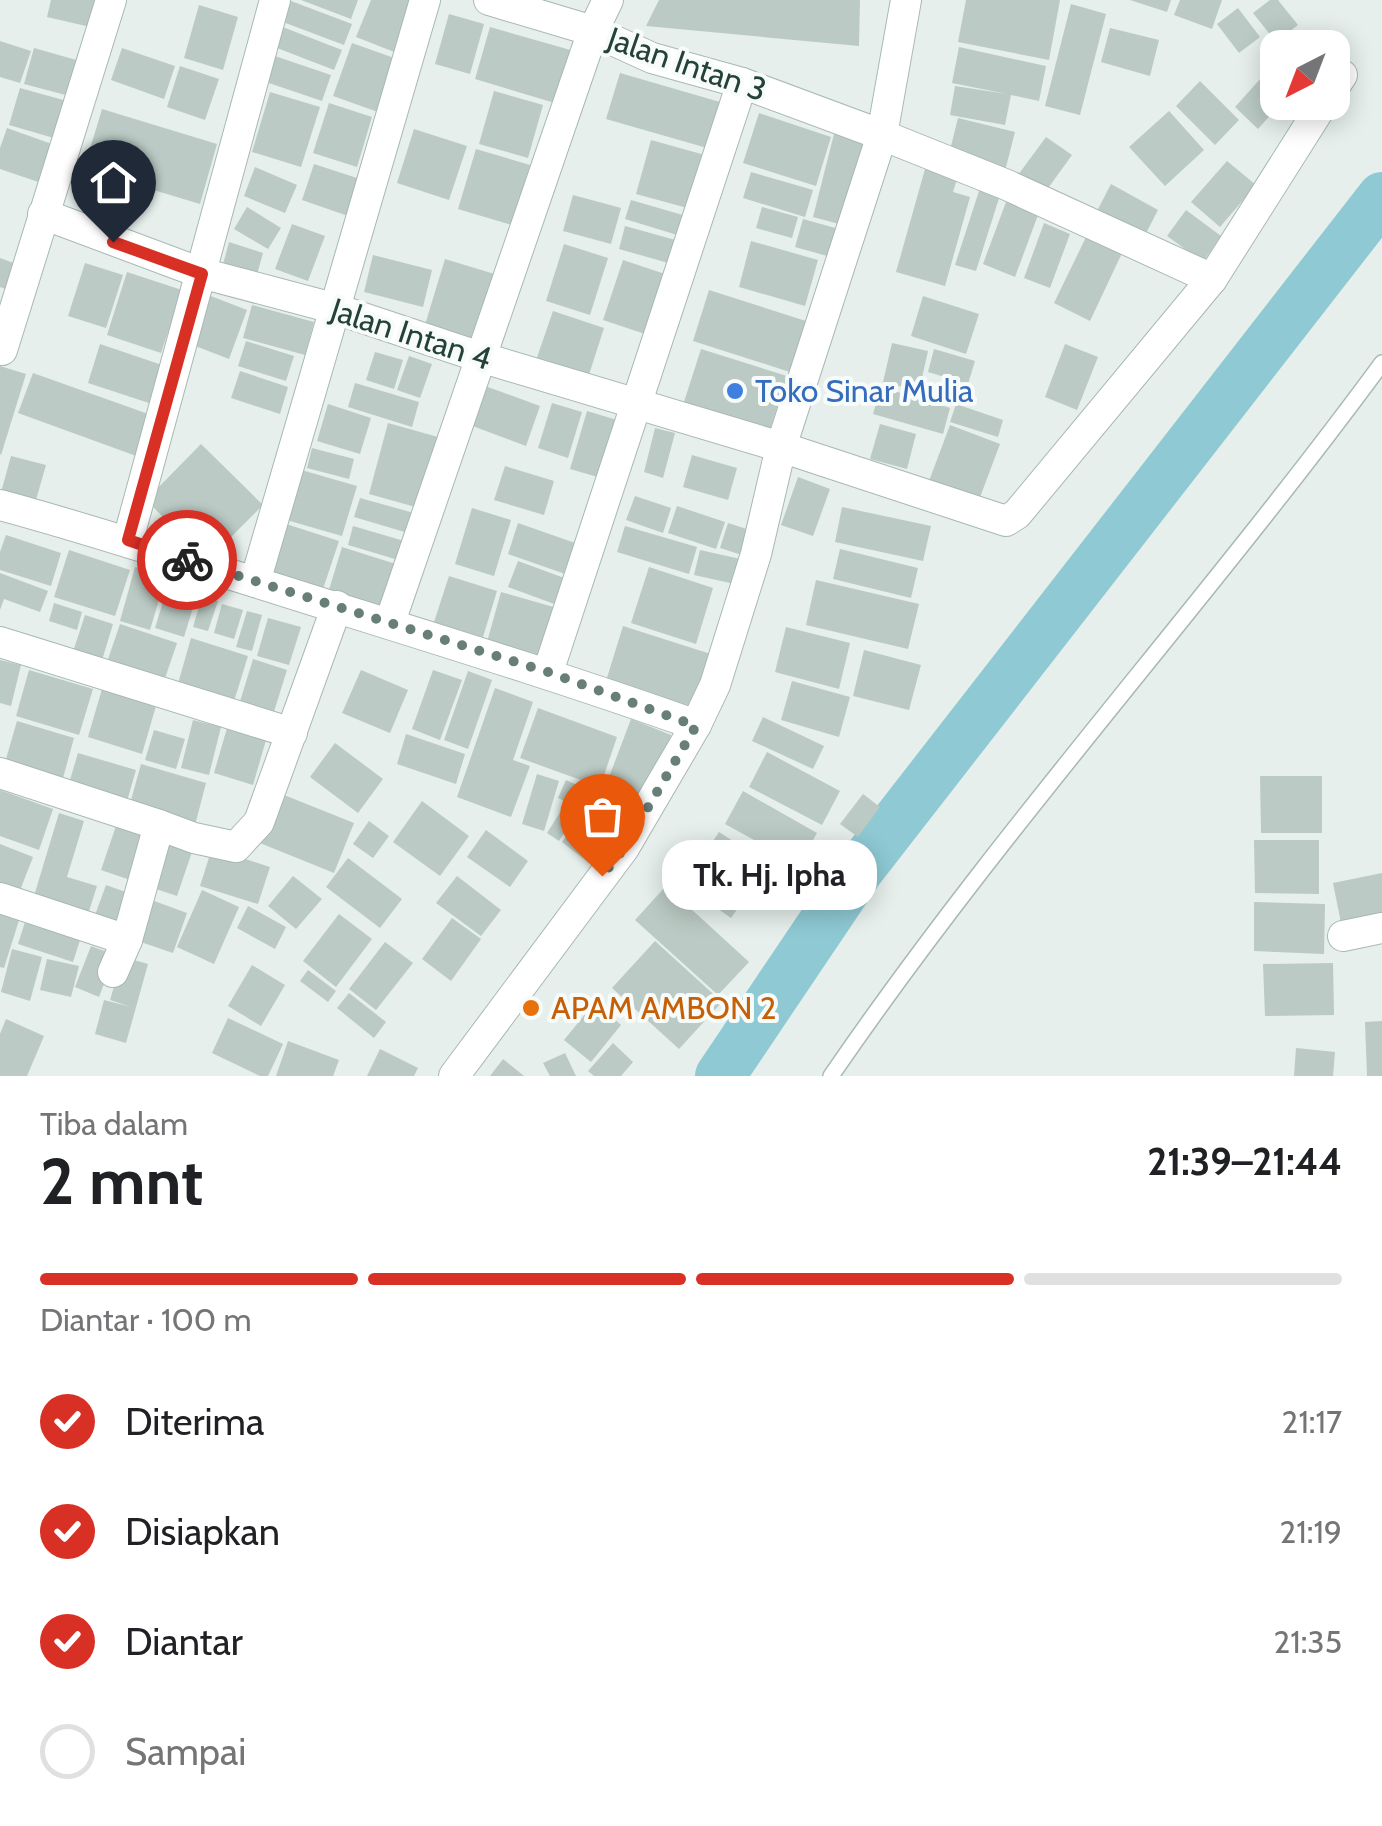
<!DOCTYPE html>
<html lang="id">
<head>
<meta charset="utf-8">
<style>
  body { margin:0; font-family:Cabin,sans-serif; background:#f2f2f2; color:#202124; height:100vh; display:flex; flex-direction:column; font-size:38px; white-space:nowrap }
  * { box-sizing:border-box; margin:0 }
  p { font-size:32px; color:#757577 }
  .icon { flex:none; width:55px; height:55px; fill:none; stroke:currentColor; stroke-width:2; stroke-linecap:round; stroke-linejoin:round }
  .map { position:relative; height:1076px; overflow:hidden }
  .drawer { display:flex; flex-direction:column; background:#fff; flex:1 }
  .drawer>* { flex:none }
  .needle { width:65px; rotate:222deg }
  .fabs { position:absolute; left:1260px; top:30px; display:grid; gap:20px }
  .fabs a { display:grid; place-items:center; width:90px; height:90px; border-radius:20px; background:#fff; box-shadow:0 5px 25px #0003; font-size:50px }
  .pin { position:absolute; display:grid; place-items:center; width:85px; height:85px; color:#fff; margin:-102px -42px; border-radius:50% 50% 50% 0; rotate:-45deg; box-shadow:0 0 10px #0007 }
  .pin .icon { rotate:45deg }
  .courier { position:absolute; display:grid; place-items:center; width:100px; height:100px; margin:-50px; border:8px solid #d93025; border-radius:50%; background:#fff; color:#222; box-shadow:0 2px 12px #0007 }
  .bubble { position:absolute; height:70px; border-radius:30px; background:#fff; box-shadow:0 5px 25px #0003; font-size:32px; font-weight:700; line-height:70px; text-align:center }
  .summary em { font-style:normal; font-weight:700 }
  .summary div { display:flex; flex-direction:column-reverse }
  .summary { display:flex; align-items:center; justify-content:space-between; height:170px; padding:0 40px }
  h1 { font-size:65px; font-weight:700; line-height:75px }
  .bar { display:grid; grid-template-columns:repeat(4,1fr); gap:15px 10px; align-content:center; height:120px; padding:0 40px }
  .bar i { height:12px; border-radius:8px; background:#e0e0e0 }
  .bar .selected { background:#d93025 }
  .bar p { grid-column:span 4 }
  ol { padding:0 40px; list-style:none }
  li { display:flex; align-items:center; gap:30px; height:110px }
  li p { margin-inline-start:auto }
  li .icon { padding:10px; border-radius:50%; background:#d93025; color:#fff; stroke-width:4 }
  li:last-child { color:#757577 }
  li i { width:55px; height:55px; border:5px solid #e0e0e0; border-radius:50% }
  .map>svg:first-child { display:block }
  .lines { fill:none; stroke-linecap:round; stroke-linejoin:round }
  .river { stroke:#8ec9d4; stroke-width:50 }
  .building { fill:#bbcac4 }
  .service-casing { stroke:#a8b8b2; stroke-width:18 }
  .minor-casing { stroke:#a8b8b2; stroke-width:32 }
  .tertiary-casing { stroke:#a8b8b2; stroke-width:32 }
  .service { stroke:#fff; stroke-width:15 }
  .minor { stroke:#fff; stroke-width:30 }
  .tertiary { stroke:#fff; stroke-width:30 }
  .done { stroke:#687f78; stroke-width:10; stroke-dasharray:0 18 }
  .route { stroke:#d93025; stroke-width:12 }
  .shop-dot { fill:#3f7fe0; stroke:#f7fbf9; stroke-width:4 }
  .food-dot { fill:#e8710a; stroke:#f7fbf9; stroke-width:4 }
  .labels { text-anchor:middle; stroke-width:8; stroke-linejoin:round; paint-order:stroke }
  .street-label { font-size:32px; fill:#24423a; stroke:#f7fbf9 }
  .shop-label { font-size:32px; fill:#366cbe; stroke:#f7fbf9; text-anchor:start }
  .food-label { font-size:32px; fill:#c56008; stroke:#f7fbf9; text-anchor:start }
</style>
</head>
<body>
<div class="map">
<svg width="1382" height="1076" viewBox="0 0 1382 1076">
  <rect width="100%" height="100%" fill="#e6efeb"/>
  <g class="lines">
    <!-- river -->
    <polyline class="river" points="720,1076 858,871 1382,197"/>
  </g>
  <!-- building -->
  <g class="building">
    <polygon points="51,0 106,0 99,29 47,17"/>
    <polygon points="301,0 358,0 351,19"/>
    <polygon points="371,0 424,0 402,55 356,37"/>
    <polygon points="659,0 860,0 859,46 646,26"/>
    <polygon points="966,0 1060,0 1049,60 958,42"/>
    <polygon points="1130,0 1171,0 1167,12"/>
    <polygon points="1180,0 1222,0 1212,29 1174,15"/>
    <polygon points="1270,0 1278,0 1298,25 1276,42 1253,13"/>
    <polygon points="291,1 352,24 344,45 283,22"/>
    <polygon points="1071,4 1106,14 1080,115 1045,106"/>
    <polygon points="199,5 238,17 223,70 184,58"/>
    <polygon points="1238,8 1260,37 1239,53 1217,24"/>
    <polygon points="449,14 484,24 470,74 435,64"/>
    <polygon points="280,26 342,50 334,70 272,46"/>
    <polygon points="490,27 574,51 558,104 475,79"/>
    <polygon points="1110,28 1159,40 1150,76 1101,62"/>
    <polygon points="0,41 31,51 20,83 0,77"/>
    <polygon points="352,43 397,59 378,112 333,96"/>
    <polygon points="959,47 1046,66 1039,101 1011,95 1005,125 950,115 955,86 1007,94 952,83"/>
    <polygon points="34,48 87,63 77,98 24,84"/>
    <polygon points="122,48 175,66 164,99 111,80"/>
    <polygon points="269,54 331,75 322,101 260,80"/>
    <polygon points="180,66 219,79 205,120 167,107"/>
    <polygon points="620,73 720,102 707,148 606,119"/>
    <polygon points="1262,77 1278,90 1278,102 1282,102 1258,129 1235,107"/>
    <polygon points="1200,81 1239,120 1215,145 1176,106"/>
    <polygon points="20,88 74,103 64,141 9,125"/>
    <polygon points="494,91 543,105 528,158 479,144"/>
    <polygon points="270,92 320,107 301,167 252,152"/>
    <polygon points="329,103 372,117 357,167 313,153"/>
    <polygon points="102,109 217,144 200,204 84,169"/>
    <polygon points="1169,111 1204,150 1165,186 1129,147"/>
    <polygon points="759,113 831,137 816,186 743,163"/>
    <polygon points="958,118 1015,132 1005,171 948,158"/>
    <polygon points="7,128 63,148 50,186 0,169 0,148"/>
    <polygon points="414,129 467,146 449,200 397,183"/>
    <polygon points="834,134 872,145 850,227 813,217"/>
    <polygon points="1046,137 1072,155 1041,198 1015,179"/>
    <polygon points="651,140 705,155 691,209 636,194"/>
    <polygon points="476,149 530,165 512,225 458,209"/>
    <polygon points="1227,161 1256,185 1220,227 1191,202"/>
    <polygon points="314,164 363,180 351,217 302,200"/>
    <polygon points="255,167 297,185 285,213 244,196"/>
    <polygon points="925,169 957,179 953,192 970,197 945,286 896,272"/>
    <polygon points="751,172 813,190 805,217 743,198"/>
    <polygon points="1111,184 1158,210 1142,241 1095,215"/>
    <polygon points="980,188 1000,195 976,271 955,265"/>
    <polygon points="573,195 621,208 611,244 563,231"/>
    <polygon points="631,200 693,218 687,238 625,219"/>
    <polygon points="1006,202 1038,215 1015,277 983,264"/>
    <polygon points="247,207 281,228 268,249 234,229"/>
    <polygon points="762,207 798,217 792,238 756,228"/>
    <polygon points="1186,210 1221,236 1203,262 1167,236"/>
    <polygon points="803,219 846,231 838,259 795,247"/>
    <polygon points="1044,223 1070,234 1050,288 1024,278"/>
    <polygon points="292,224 325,236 308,281 275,269"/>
    <polygon points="625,226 679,241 672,264 619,249"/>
    <polygon points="1088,233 1123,251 1090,321 1054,303"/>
    <polygon points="751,241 818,260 805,306 739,287"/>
    <polygon points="229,242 263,253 256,278 222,268"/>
    <polygon points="564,244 608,258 590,315 546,301"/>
    <polygon points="373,255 432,270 423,307 364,292"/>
    <polygon points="0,258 19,265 11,291 0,287"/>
    <polygon points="445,259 501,276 480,345 424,328"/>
    <polygon points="623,260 668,275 648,335 603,320"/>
    <polygon points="85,263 123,275 106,328 68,316"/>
    <polygon points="127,272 182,290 161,353 107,335"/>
    <polygon points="709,290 809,322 793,373 693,341"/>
    <polygon points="203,293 247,310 229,359 185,342"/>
    <polygon points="923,296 979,314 966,354 911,336"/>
    <polygon points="252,305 314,322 305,355 243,338"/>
    <polygon points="553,311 604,328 585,387 533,369"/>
    <polygon points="246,341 294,356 286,381 238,366"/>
    <polygon points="892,343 928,351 919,391 883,382"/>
    <polygon points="100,344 168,367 155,405 88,383"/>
    <polygon points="1065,344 1098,357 1077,410 1045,397"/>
    <polygon points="701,349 787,376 769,432 683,405"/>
    <polygon points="934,349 975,361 968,384 928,372"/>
    <polygon points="375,352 403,360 394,389 366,380"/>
    <polygon points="409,356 432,364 420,398 397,390"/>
    <polygon points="0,366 26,374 1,455 0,454"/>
    <polygon points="240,371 288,387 280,414 231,398"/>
    <polygon points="33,373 154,416 139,457 18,413"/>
    <polygon points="355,383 419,402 412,427 348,407"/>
    <polygon points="485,386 540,406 526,446 470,425"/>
    <polygon points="881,387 950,408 943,434 873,414"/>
    <polygon points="552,403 582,412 568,458 538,448"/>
    <polygon points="328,404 371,418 360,454 317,441"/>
    <polygon points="956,404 1003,420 998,437 950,422"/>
    <polygon points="587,411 617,420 601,478 570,469"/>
    <polygon points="388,423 438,437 419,508 369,494"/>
    <polygon points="880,424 916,434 907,469 870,459"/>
    <polygon points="950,425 1000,444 979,500 929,481"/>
    <polygon points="655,428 675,433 663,478 644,472"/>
    <polygon points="201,444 263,505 207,561 146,500"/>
    <polygon points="312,448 354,459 349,479 307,468"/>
    <polygon points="692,455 737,468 728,500 683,487"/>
    <polygon points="11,456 46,465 32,514 0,496"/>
    <polygon points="505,466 554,481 544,515 494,500"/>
    <polygon points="298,469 357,486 342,536 283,519"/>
    <polygon points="798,477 830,489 813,536 781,525"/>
    <polygon points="635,496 671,508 663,533 626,520"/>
    <polygon points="360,498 414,513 408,533 354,517"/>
    <polygon points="677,506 725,522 716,549 668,533"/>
    <polygon points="842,507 931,526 923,561 835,542"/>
    <polygon points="472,508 511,520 494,576 455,564"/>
    <polygon points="283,523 339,541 320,598 265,580"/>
    <polygon points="518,523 578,544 568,575 508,554"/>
    <polygon points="728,523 756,532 748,557 720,548"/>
    <polygon points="353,526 411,543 405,562 348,545"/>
    <polygon points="625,526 697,547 689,574 617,552"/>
    <polygon points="6,535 61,553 51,586 0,570 0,552"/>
    <polygon points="342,547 399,565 385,611 328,593"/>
    <polygon points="840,549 918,568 911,598 833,579"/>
    <polygon points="69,550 130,570 115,616 54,597"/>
    <polygon points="700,550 745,560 739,585 694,575"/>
    <polygon points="518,561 567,579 557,605 508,587"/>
    <polygon points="135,567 166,576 150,630 120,621"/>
    <polygon points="649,567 713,588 696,644 631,623"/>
    <polygon points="0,573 48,591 40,612 4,599 0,610"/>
    <polygon points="449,576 497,591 483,637 434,622"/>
    <polygon points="816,580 919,604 908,649 806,625"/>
    <polygon points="169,582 198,591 184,637 155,628"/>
    <polygon points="501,592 557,608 542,659 487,642"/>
    <polygon points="202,596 218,601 208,631 193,627"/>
    <polygon points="54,603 82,612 77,630 49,621"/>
    <polygon points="222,604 243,610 234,639 214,633"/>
    <polygon points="247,611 262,615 252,651 236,647"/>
    <polygon points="85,615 113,624 99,670 70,661"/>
    <polygon points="268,618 301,627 289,665 257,656"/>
    <polygon points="120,624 177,643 161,690 104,671"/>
    <polygon points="623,626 717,656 700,711 606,681"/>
    <polygon points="786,627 850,643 839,689 775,672"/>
    <polygon points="191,638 248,656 231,711 175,694"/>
    <polygon points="864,650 921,665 909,710 853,696"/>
    <polygon points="253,659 287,670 272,718 238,708"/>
    <polygon points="0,660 21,665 11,706 0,703"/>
    <polygon points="29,670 93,689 79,735 16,716"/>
    <polygon points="361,670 408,690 390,733 342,713"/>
    <polygon points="433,670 462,680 440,740 412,729"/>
    <polygon points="468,671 492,680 468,749 444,740"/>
    <polygon points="792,681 850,697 839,737 781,720"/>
    <polygon points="495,688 533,702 513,760 530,766 511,817 457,797"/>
    <polygon points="102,689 156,706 142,754 88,737"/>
    <polygon points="538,708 617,737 600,787 520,758"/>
    <polygon points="763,717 824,746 813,769 752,741"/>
    <polygon points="631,719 671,735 640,816 600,801"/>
    <polygon points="193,720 221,727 209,775 181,768"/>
    <polygon points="17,721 74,738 60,789 2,773"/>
    <polygon points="227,728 266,740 253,785 214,773"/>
    <polygon points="154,730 185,739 176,769 145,760"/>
    <polygon points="406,734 465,754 456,784 397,764"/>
    <polygon points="335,743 383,779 358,813 310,777"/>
    <polygon points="767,752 840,791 822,825 749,787"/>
    <polygon points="78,753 136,770 125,808 67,790"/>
    <polygon points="141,764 206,783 194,829 128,811"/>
    <polygon points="537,774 559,781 544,831 522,824"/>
    <polygon points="1260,776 1322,776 1322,833 1261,833"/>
    <polygon points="566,780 588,790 579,808 558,798"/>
    <polygon points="0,790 53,809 39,850 0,836"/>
    <polygon points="274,791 354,823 334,873 255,841"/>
    <polygon points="743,791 817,833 799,865 725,824"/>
    <polygon points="863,794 880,807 858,837 840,824"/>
    <polygon points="422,801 469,836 440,876 393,842"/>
    <polygon points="564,806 576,814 559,841 547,833"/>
    <polygon points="59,813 84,821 67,877 97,886 85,924 31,906"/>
    <polygon points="582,815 609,836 589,863 562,842"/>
    <polygon points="369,821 389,836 373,858 353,844"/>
    <polygon points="117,823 149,835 133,881 101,870"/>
    <polygon points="486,830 528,861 510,887 467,857"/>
    <polygon points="719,832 781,872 765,896 703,856"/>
    <polygon points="163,839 193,849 177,896 147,886"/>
    <polygon points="1254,840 1319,840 1319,894 1255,893"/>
    <polygon points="0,844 33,857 19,893 0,886"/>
    <polygon points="212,848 270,867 258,904 200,886"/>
    <polygon points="694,852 750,891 731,918 675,879"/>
    <polygon points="348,858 402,899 380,928 326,887"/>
    <polygon points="1382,873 1382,920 1342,928 1333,883"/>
    <polygon points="293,876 322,899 296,929 268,906"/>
    <polygon points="457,876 501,910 481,936 436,903"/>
    <polygon points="106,885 134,895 120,936 91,926"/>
    <polygon points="666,886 749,962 718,995 635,920"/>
    <polygon points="202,890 239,907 214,964 177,947"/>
    <polygon points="146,898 187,913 173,953 132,939"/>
    <polygon points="1254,902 1325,904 1324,954 1254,951"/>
    <polygon points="248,906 286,927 275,949 237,928"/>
    <polygon points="0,910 20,917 4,968 0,967"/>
    <polygon points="339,914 372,939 336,987 303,961"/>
    <polygon points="452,918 481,939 451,981 422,959"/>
    <polygon points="26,919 81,937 73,962 18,944"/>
    <polygon points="655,941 722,1002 679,1049 612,988"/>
    <polygon points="385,942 413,963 376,1010 349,989"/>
    <polygon points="91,946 115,955 99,997 75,987"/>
    <polygon points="12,949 42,957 30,1001 1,992"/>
    <polygon points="123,957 148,964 126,1043 95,1034 104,1000 131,1007 110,1000"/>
    <polygon points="47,959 79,966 71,997 40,990"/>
    <polygon points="1333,963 1334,1015 1265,1016 1263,964"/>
    <polygon points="252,965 285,985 261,1026 228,1006"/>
    <polygon points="308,970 336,991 328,1002 300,981"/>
    <polygon points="349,993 386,1022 374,1038 337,1008"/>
    <polygon points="595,1002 621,1025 591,1062 564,1040"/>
    <polygon points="228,1018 283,1044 268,1076 260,1076 212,1053"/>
    <polygon points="6,1019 44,1036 27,1076 0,1076 0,1034"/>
    <polygon points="1382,1021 1382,1076 1367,1076 1365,1022"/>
    <polygon points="288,1041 339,1060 333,1076 276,1076"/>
    <polygon points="613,1043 633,1062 621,1076 594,1076 588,1071"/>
    <polygon points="1296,1048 1335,1052 1333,1076 1294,1076"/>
    <polygon points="380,1049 418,1068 414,1076 367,1076"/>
    <polygon points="565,1053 576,1076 550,1076 543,1063"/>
    <polygon points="503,1059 524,1076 490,1076"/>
  </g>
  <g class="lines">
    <!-- service casing -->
    <g class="service-casing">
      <path id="service" d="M831,1076C1001,828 1204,605 1382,363"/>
    </g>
    <!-- minor casing -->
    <g class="minor-casing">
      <g id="minor">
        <polyline points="489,0 593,31 652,58 742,83 882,135 1007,185 1212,279"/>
        <polyline points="1332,90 1342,75"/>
        <polyline points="43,214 201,273 333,308 480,357 781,447 1006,521 1017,514 1212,279 1324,102"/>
        <polyline points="2,350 111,0"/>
        <path d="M0,505C86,528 170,556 255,582C403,629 550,673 696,725"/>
        <polyline points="128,540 275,0"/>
        <polyline points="255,582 425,0"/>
        <polyline points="390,622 593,31 608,0"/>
        <polyline points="0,642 292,733"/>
        <polyline points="548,672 742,83"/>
        <polyline points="0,773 159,825 127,940 113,972"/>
        <polyline points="159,825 194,838 236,847 259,822 337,606"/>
        <polyline points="0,898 127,940"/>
        <polyline points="1343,936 1382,928"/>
      </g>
    </g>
    <!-- tertiary casing -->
    <g class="tertiary-casing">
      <polyline id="tertiary" points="454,1076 624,848 696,725 715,685 756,554 781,447 882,135 906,0"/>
    </g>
    <!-- service -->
    <use href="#service" class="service"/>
    <!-- minor -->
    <use href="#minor" class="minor"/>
    <!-- tertiary -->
    <use href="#tertiary" class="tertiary"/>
  </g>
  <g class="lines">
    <!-- done -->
    <polyline class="done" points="187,560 548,672 696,726 624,848 602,876"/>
    <!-- route -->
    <polyline class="route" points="113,242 202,274 128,540 187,560"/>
  </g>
  <!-- markers -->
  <circle class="shop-dot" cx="735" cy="391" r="10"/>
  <circle class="food-dot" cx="531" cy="1008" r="10"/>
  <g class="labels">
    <!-- street labels -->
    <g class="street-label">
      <text transform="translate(687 64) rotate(19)" y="11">Jalan Intan 3</text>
      <text transform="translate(411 334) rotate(18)" y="11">Jalan Intan 4</text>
    </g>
    <!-- shop labels -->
    <g class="shop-label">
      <text x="755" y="402">Toko Sinar Mulia</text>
    </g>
    <!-- food labels -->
    <g class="food-label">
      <text x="551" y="1019">APAM AMBON 2</text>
    </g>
  </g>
</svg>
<div class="fabs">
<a><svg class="needle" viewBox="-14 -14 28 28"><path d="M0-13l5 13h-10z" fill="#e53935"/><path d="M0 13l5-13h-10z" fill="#757577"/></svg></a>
</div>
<div class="pin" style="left:602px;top:876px;background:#ea580c"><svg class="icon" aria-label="bag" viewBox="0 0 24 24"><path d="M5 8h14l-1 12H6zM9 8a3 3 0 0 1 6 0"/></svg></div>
<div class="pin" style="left:113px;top:242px;background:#1f2937"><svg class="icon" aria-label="home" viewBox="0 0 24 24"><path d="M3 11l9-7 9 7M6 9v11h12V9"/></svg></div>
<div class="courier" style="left:187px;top:560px"><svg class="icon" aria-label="bike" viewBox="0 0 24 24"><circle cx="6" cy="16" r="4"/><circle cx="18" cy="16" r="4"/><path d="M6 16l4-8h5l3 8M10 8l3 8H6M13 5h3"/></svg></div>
<div class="bubble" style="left:662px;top:840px;width:215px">Tk. Hj. Ipha</div>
</div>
<section class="drawer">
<div class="summary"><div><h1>2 mnt</h1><p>Tiba dalam</p></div><em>21:39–21:44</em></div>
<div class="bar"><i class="selected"></i><i class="selected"></i><i class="selected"></i><i></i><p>Diantar · 100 m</p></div>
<ol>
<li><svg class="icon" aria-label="check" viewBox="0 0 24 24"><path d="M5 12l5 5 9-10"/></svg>Diterima<p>21:17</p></li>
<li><svg class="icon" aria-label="check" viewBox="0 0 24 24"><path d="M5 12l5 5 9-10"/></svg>Disiapkan<p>21:19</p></li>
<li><svg class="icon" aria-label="check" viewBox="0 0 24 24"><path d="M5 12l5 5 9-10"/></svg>Diantar<p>21:35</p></li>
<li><i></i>Sampai</li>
</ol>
</section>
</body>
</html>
